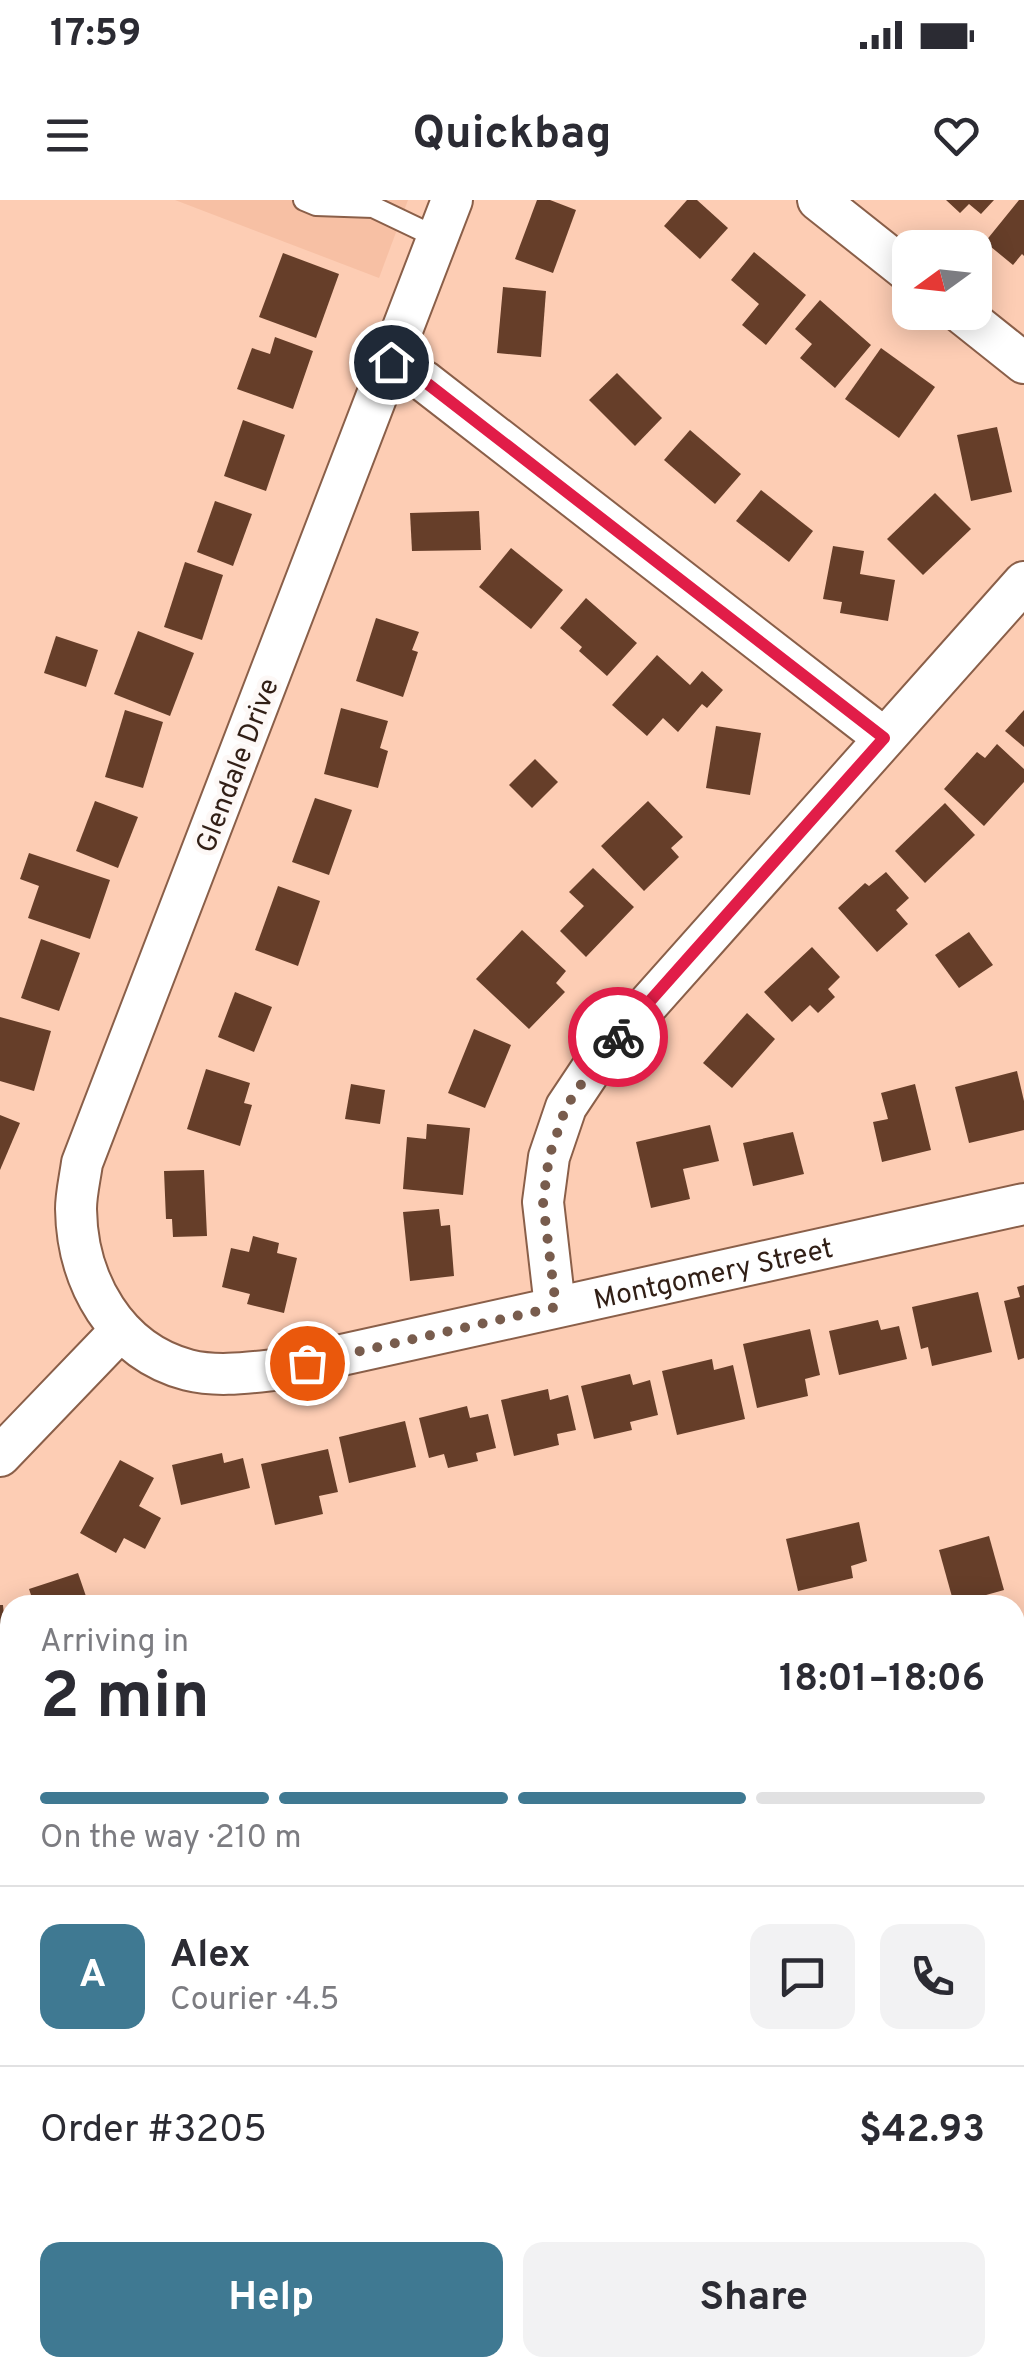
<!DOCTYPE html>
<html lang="en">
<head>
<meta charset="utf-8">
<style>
  body { margin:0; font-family:Overpass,sans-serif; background:#f2f2f3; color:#2b2b33; height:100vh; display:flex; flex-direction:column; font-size:38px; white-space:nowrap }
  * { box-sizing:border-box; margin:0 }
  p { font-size:32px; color:#7c7c81 }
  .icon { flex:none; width:55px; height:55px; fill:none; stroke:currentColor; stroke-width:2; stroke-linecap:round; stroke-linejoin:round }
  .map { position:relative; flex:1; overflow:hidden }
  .details { position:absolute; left:0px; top:1395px; width:1025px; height:782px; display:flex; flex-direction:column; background:#fff; border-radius:30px 30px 0 0; box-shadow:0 5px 25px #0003 }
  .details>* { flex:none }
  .needle { width:65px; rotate:255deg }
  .buttons { position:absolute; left:892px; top:30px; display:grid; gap:20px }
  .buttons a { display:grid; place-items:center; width:100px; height:100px; border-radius:20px; background:#fff; box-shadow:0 5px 25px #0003; font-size:50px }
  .pin { position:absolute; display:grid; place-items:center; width:85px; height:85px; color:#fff; margin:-42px; border:5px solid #fff; border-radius:50%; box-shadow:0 2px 10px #0007 }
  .courier { position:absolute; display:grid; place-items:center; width:100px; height:100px; margin:-50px; border:8px solid #e11d48; border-radius:50%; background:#fff; color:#222; box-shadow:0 2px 12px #0007 }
  .summary em { font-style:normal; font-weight:700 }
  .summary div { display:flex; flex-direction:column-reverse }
  .summary { display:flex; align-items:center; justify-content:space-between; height:170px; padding:0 40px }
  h1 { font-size:65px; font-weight:700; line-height:75px }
  .bar { display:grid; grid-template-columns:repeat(4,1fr); gap:15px 10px; align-content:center; height:120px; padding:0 40px }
  .bar i { height:12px; border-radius:8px; background:#e1e1e2 }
  .bar .current { background:#3f7992 }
  .bar p { grid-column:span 4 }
  .line { display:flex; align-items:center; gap:25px; padding:0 40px; border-top:2px solid #e1e1e2 }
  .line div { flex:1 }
  .round { display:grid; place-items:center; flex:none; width:105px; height:105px; border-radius:20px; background:#f2f2f3 }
  .primary-button { display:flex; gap:20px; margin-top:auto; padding:20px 40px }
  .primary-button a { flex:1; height:115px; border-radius:20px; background:#3f7992; color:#fff; font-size:40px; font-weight:700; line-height:115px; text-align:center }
  .primary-button a+a { background:#f2f2f3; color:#2b2b33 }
  .status { display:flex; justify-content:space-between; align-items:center; height:70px; padding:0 50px; background:#fff; direction:ltr }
  .status svg { height:28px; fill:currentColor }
  header { display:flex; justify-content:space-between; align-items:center; height:130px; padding:0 40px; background:#fff; font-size:45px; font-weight:700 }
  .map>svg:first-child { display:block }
  .built { fill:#f7c0a4 }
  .building { fill:#663e29 }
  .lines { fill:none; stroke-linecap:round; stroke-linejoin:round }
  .service-casing { stroke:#8a5f49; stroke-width:24 }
  .minor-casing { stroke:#8a5f49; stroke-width:44 }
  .service { stroke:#fff; stroke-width:20 }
  .minor { stroke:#fff; stroke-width:40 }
  .done { stroke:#785c4d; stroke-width:10; stroke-dasharray:0 18 }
  .route { stroke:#e11d48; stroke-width:12 }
  .labels { text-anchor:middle; stroke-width:10; stroke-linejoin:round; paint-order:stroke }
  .street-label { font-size:28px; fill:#311f16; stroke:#fdf8f6 }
</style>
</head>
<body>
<div class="status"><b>17:59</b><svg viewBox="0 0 49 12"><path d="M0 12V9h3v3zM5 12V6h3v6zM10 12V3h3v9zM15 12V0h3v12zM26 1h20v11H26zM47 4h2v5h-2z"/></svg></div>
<header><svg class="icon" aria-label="menu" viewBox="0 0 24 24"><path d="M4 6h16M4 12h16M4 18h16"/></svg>Quickbag<svg class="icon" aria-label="heart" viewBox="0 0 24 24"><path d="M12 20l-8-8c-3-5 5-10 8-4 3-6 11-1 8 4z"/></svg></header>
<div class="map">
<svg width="1024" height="2176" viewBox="0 0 1024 2176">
  <rect width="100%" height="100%" fill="#fdcdb4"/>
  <!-- built -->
  <g class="built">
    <polygon points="175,0 408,0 379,78"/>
    <polygon points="1024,1812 1024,2176 0,2176 0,2075 10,2073 10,2168 1015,2168 1015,1815"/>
  </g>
  <!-- building -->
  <g class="building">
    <polygon points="537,0 550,0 576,10 553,73 515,59"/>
    <polygon points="687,0 697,0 728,28 700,59 664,26"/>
    <polygon points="946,0 994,0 981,14 969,4 960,13"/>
    <polygon points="1019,0 1024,0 1024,56 1022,54 1013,65 985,42"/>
    <polygon points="754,52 806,95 766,145 742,125 759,104 731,80"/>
    <polygon points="283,53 339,74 316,138 259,117"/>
    <polygon points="503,87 546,91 541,157 497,153"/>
    <polygon points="820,100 871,145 835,188 800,158 812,144 795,129"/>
    <polygon points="275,137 313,151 293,209 237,189 252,148 270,154"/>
    <polygon points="881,148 935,187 899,238 845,199"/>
    <polygon points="617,173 662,218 635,246 589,200"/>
    <polygon points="243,220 285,235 266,291 224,276"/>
    <polygon points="997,227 1012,292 971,301 957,235"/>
    <polygon points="690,230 741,274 715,304 664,260"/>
    <polygon points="761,290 813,331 789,362 736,321"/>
    <polygon points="935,293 971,329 923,375 887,339"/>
    <polygon points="215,301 252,314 233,366 197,352"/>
    <polygon points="479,311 481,350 412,351 410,313"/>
    <polygon points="833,346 864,351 860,374 895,380 888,421 840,413 842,402 823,399"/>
    <polygon points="511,348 563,390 531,429 479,387"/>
    <polygon points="185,362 223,375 202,440 164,427"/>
    <polygon points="586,398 637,443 607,476 579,451 582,447 560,428"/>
    <polygon points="376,418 419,432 412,450 418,452 403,497 356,481"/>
    <polygon points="138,431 194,453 170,516 114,494"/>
    <polygon points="56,436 98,450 86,487 44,473"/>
    <polygon points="657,455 690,485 702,471 723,490 707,508 702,504 678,532 663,518 647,536 612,505"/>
    <polygon points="341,508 388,521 380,548 388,551 378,588 324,574"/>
    <polygon points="125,510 163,522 143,588 105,577"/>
    <polygon points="1024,510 1024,547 1005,531"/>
    <polygon points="716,526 761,533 750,595 706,588"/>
    <polygon points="997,544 1024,569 1024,582 984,626 944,589 977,552 985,558"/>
    <polygon points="535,559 558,582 532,608 509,585"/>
    <polygon points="315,598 352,610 329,675 292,662"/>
    <polygon points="95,601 138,617 118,668 76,651"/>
    <polygon points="648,601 683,637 671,648 679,657 644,691 601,646"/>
    <polygon points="945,603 975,635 925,683 895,651"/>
    <polygon points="29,653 110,680 90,739 28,718 39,686 20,679"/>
    <polygon points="593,668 634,707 586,757 560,731 584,706 569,692"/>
    <polygon points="886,672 909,698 896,710 908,724 877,752 838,708 865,683 869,686"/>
    <polygon points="278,686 320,701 298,766 255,750"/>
    <polygon points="522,730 566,771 556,783 565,792 529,829 476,779"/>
    <polygon points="969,732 993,765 959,788 935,755"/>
    <polygon points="41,739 80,753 59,811 21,798"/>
    <polygon points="812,747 840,777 828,789 835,797 818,813 810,805 792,822 764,792"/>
    <polygon points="235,792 272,807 254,852 218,837"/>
    <polygon points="747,813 775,839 732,888 703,863"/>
    <polygon points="0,817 51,831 34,891 0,881"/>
    <polygon points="474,829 511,845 485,908 448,893"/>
    <polygon points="206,869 250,883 244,903 252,905 240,946 187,929"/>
    <polygon points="1017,871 1024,901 1024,930 969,943 955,887"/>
    <polygon points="351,884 385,890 380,924 345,919"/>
    <polygon points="915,884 931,950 882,962 873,922 888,919 881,893"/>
    <polygon points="0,915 20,923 0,970"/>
    <polygon points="427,924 470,928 463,995 403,989 407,937 426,939"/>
    <polygon points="710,925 719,961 683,969 690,999 651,1008 636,942"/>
    <polygon points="793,932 804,974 753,986 743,943"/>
    <polygon points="204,970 207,1036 173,1037 172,1019 166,1019 164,971"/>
    <polygon points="439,1009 441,1026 450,1025 454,1076 410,1081 403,1012"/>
    <polygon points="253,1036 279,1043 277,1053 297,1058 284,1113 247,1104 250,1094 222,1087 231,1048 249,1052"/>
    <polygon points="1024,1085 1024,1158 1018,1160 1004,1101 1020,1097 1017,1087"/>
    <polygon points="978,1092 992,1152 932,1166 928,1147 921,1149 912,1107"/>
    <polygon points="878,1120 881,1130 899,1126 907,1159 839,1175 829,1131"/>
    <polygon points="810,1129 820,1175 805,1179 808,1196 757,1208 743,1144"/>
    <polygon points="712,1159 714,1170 733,1165 745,1219 677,1235 662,1171"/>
    <polygon points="630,1174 633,1185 650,1180 658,1215 630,1222 632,1230 594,1239 581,1186"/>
    <polygon points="548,1189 550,1200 568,1195 576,1230 557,1234 559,1245 514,1256 501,1200"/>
    <polygon points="467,1206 470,1218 488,1214 496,1248 476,1253 478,1261 448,1268 444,1254 429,1258 419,1218"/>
    <polygon points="405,1221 416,1267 349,1283 339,1237"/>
    <polygon points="328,1249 338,1292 319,1296 323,1314 275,1325 261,1264"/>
    <polygon points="222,1253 224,1263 243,1258 250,1288 181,1305 172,1265"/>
    <polygon points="120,1260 154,1278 139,1306 161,1318 145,1349 124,1338 116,1353 80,1333"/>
    <polygon points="859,1322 867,1361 851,1366 853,1378 798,1391 786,1339"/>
    <polygon points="989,1336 1004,1390 954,1404 939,1350"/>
    <polygon points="78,1373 89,1405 24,1405 33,1401 29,1389"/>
    <polygon points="719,1396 774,1401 773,1405 718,1405"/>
    <polygon points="0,1405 3,1405 7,1448 0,1449"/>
    <polygon points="1015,1418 1024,1447 1024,1453 1015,1456"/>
    <polygon points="1024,1553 1024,1604 1019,1605 1022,1618 1015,1620 1015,1556"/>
    <polygon points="1024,1729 1024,1786 1015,1788 1015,1731"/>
    <polygon points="1015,2017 1024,2046 1024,2161 1015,2163"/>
    <polygon points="10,2102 10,2168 75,2169 49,2176 0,2176 0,2105"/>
    <polygon points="720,2168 778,2168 780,2176 693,2176"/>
    <polygon points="834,2168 994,2168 994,2169 967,2176 837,2176"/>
  </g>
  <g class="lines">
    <!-- service casing -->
    <g class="service-casing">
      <g id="service">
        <polyline points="304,0 316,5 373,7 438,38"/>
        <polyline points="0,2006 10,2012"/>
        <polyline points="422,2168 425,2176"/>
        <polyline points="792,2168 795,2176"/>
      </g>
    </g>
    <!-- minor casing -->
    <g class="minor-casing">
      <g id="minor">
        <path id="s1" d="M452,0L82,963C80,978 76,994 76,1009C77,1081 116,1151 188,1170C216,1177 246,1173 274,1170L1024,1004"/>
        <polyline points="818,0 910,73"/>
        <polyline points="960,112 1024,163"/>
        <polyline points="391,162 424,181 884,538"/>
        <polyline points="555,1107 543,1002 549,957 566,907 594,865 1024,382"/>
        <polyline points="0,1256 120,1131"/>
        <polyline points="1015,1668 1024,1665"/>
        <polyline points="364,2168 367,2176"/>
      </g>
    </g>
    <!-- service -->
    <use href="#service" class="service"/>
    <!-- minor -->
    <use href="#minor" class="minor"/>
  </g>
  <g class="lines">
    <!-- done -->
    <polyline class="done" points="307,1163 556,1107 543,1002 549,957 566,907 594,865 618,837"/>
    <!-- route -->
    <polyline class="route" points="391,162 424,181 884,538 618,837"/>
  </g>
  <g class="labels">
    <!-- street labels -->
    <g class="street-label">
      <text transform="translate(236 565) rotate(-69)" y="10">Glendale Drive</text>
      <text dy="10" stroke="none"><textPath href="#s1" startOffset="1825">Montgomery Street</textPath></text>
    </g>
  </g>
</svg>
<div class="buttons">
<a><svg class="needle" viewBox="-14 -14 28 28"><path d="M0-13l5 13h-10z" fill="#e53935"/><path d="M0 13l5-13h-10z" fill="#7c7c81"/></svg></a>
</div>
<div class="pin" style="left:307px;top:1163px;background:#ea580c"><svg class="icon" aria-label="bag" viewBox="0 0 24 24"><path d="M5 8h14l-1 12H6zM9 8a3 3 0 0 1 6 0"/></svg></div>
<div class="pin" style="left:391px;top:162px;background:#1f2937"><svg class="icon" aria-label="home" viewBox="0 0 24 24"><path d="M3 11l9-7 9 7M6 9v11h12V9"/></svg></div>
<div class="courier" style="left:618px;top:837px"><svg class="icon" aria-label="bike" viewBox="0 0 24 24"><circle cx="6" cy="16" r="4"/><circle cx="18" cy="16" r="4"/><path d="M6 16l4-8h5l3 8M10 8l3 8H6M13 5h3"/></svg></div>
<section class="details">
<div class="summary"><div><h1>2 min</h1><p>Arriving in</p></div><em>18:01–18:06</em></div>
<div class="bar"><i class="current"></i><i class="current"></i><i class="current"></i><i></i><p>On the way · 210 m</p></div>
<div class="line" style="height:180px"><b class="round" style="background:#3f7992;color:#fff">A</b><div><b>Alex</b><p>Courier · 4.5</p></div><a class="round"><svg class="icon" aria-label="chat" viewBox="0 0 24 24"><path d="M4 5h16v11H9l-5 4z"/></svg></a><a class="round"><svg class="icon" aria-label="phone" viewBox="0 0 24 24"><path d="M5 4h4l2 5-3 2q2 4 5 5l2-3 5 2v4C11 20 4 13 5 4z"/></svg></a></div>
<div class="line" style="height:130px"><div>Order #3205</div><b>$42.93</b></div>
<div class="primary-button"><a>Help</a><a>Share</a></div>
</section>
</div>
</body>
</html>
